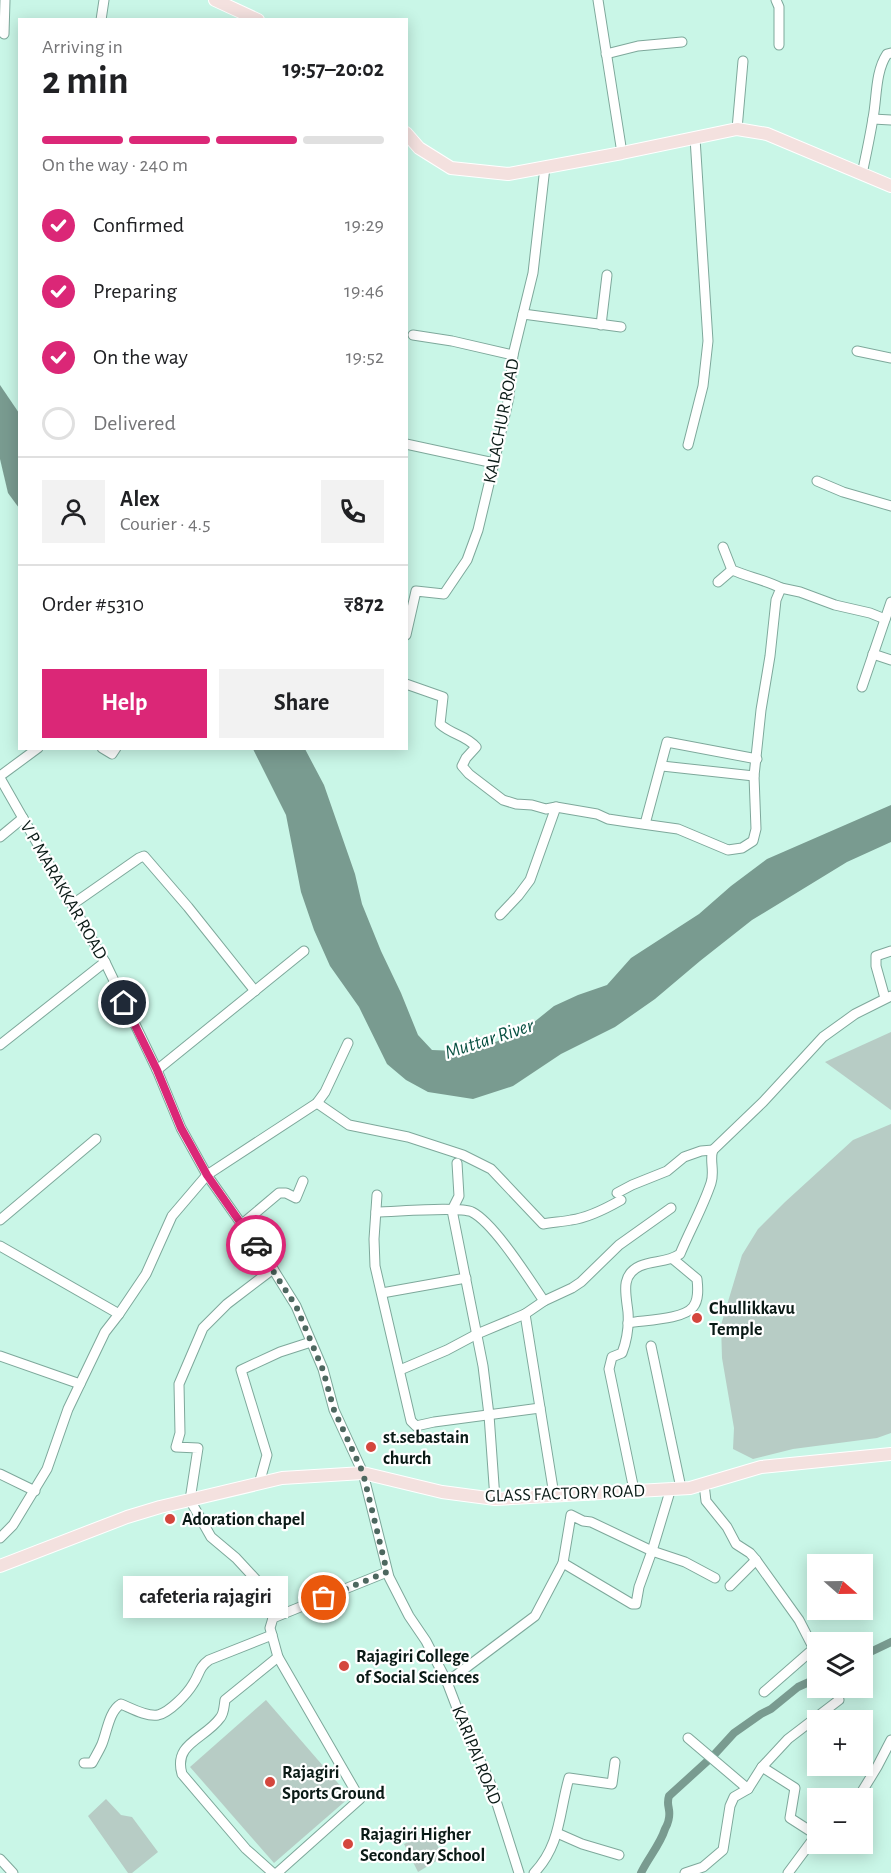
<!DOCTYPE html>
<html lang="en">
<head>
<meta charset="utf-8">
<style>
  body { margin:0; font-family:"Alegreya Sans",sans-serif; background:#f2f2f2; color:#202124; height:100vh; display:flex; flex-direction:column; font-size:22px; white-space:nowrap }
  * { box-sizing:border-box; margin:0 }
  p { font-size:20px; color:#757577 }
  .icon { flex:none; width:33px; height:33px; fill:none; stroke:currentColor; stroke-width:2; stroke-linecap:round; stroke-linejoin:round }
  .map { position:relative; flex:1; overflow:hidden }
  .sheet { position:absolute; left:18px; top:18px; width:390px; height:732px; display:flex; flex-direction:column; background:#fff; border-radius:0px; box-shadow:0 3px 15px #0003 }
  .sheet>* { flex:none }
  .needle { width:39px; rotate:110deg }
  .buttons { position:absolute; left:807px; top:1554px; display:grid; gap:12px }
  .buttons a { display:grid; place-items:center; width:66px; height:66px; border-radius:0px; background:#fff; box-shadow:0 3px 15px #0003; font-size:30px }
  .pin { position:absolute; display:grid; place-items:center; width:51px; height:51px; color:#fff; margin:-26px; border:3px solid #fff; border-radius:50%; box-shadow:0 2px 6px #0007 }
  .courier { position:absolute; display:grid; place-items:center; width:60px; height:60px; margin:-30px; border:4px solid #db2777; border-radius:50%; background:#fff; color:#222; box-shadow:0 2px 8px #0007 }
  .bubble { position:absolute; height:42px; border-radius:0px; background:#fff; box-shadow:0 3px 15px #0003; font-size:20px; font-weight:600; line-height:42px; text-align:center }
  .headline em { font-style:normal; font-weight:600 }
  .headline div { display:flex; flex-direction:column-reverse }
  .headline { display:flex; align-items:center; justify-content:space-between; height:102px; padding:0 24px }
  h1 { font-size:39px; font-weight:600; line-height:45px }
  .bar { display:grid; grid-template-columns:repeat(4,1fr); gap:9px 6px; align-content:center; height:72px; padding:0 24px }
  .bar i { height:8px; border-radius:4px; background:#e0e0e0 }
  .bar .on { background:#db2777 }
  .bar p { grid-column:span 4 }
  .line { display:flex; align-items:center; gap:15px; padding:0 24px; border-top:2px solid #e0e0e0 }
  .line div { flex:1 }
  .round { display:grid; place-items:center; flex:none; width:63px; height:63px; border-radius:0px; background:#f2f2f2 }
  ol { padding:0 24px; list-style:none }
  li { display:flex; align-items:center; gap:18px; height:66px }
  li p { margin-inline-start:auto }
  li .icon { padding:6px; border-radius:50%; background:#db2777; color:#fff; stroke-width:4 }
  li:last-child { color:#757577 }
  li i { width:33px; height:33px; border:3px solid #e0e0e0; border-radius:50% }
  .action { display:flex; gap:12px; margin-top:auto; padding:12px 24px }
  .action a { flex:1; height:69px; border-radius:0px; background:#db2777; color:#fff; font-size:24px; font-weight:600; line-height:69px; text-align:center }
  .action a+a { background:#f2f2f2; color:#202124 }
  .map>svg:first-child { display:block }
  .green { fill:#b7ccc5 }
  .water { fill:#799b90 }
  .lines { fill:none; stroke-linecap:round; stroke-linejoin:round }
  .canal { stroke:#799b90; stroke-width:8 }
  .minor-casing { stroke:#7ea89b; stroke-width:11 }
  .major-casing { stroke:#fff; stroke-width:14 }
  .minor { stroke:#fff; stroke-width:9 }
  .major { stroke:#f4e1df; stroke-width:12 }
  .done { stroke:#4d675f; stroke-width:6; stroke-dasharray:0 10.8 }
  .route { stroke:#db2777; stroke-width:8 }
  .poi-dot { fill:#d4463d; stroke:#fff; stroke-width:2 }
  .labels { text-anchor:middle; stroke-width:4.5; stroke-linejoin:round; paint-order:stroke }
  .street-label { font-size:18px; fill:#0a1a16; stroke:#fff }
  .poi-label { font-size:18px; font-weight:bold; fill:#0a1a16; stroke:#fff; text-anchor:start }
  .water-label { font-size:20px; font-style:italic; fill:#095142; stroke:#fff }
</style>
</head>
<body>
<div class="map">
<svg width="891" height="1873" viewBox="0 0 891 1873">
  <rect width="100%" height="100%" fill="#c9f6e7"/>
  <!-- green -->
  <g class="green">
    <polygon points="891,1032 891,1110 825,1062"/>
    <polygon points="891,1124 891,1433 877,1438 793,1449 753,1459 733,1449 734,1428 722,1358 721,1325 742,1255 758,1229 785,1202 853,1140"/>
    <polygon points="266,1700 350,1797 274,1863 190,1767"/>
    <polygon points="106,1799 121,1815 132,1817 158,1852 132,1873 128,1873 88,1816"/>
    <polygon points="431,1832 443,1857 418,1872 404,1844"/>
  </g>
  <!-- water -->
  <g class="water">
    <polygon points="0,385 19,413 19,508 8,493 0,459"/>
    <polygon points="253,749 305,749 324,785 355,874 362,904 381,951 401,993 418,1035 432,1050 457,1051 485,1046 523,1031 554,1006 578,995 607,985 631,958 699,914 731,886 767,859 891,805 891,842 847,862 752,920 700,961 655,999 615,1027 561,1054 513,1086 473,1099 428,1092 406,1080 387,1064 359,1007 330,966 314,930 301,892 286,815"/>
  </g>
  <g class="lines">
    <!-- canal -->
    <g class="canal">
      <polyline points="862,1656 891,1642"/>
      <path d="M641,1873C648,1858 660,1845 665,1829C668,1824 670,1816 669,1810C668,1803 667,1802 669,1796L713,1756L734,1733L761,1714L771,1709L798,1687L818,1678"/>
    </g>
    <!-- minor casing -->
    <g class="minor-casing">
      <g id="minor">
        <polyline points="598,0 622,153"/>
        <polyline points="776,0 779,7 779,45"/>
        <polyline points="101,20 104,0"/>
        <polyline points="4,34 5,0"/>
        <polyline points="606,54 638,46 682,42"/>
        <polyline points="873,119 891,120"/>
        <polyline points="737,129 743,61"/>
        <path d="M862,174C866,155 870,137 873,118C877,98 875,72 887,54L891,53"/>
        <polyline points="523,314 621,327"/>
        <polyline points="601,325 607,275"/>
        <polyline points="413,335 452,341 513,355"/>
        <polyline points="857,351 891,358"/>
        <polyline points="406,444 494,463"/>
        <polyline points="688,445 703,386 708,341 695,138"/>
        <polyline points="817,481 843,492 891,506"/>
        <polyline points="718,582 732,570"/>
        <polyline points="781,588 800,592 835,605 870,613 885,619"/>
        <polyline points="406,635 416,591 444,594 467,560 478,530 494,463 509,397 513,355 533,273 545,167"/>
        <polyline points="873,654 891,660"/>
        <path d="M406,684L443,697L440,724C452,735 466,735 476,747L466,758L462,766L469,774L503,800L516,804L532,805L546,809L556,807L597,814L608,819L628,822L678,829L728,850L742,848L753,841L756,829L754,776L761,710L770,656L776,600L781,588C765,580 749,577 732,570L723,547"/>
        <polyline points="862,687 891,602"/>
        <polyline points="102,748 112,754 116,748"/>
        <polyline points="662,766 754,776"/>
        <polyline points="0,776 38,748"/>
        <polyline points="0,778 105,962 157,1070 181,1128 207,1175 273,1269 296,1306 323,1369 334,1410 363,1473 389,1577 409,1616 426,1641 447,1682 460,1716 491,1785 519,1873"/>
        <polyline points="645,824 667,742 757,759"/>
        <polyline points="0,837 23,818"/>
        <polyline points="73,904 139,858 144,856 188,907 255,991"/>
        <polyline points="500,915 518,896 530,880 556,807"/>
        <polyline points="885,998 876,966 876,956 891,951"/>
        <polyline points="0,1045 105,962"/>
        <polyline points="157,1070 304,951"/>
        <path d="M317,1103L349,1125L408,1137L463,1155L491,1169L543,1224C553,1222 562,1222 571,1220C587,1218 607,1208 621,1200"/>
        <polyline points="457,1163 459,1196 452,1210 483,1366 489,1415 495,1499"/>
        <polyline points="617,1193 632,1185 667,1171 684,1157 701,1151 713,1150"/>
        <polyline points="377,1195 374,1239 375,1266 411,1421 416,1426 434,1422 540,1408"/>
        <path d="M376,1212C394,1212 459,1206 472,1212C494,1223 529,1279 544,1301"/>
        <polyline points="0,1220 96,1139"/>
        <polyline points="241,1225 279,1193 286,1193 296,1198 303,1181"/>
        <polyline points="0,1246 119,1314"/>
        <polyline points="273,1269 227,1304 203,1328 179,1384 180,1433 176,1447 198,1448 190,1500 211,1537 236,1558 261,1585 273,1618"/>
        <polyline points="382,1293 466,1278"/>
        <polyline points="525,1314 554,1495"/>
        <path d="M628,1323C643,1320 683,1320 693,1307C699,1300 698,1288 697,1279L673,1259"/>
        <polyline points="651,1346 681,1488"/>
        <polyline points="0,1356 80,1384"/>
        <polyline points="400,1370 447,1350 477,1334 525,1314 544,1301 572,1288 581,1282 619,1245 671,1208"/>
        <polyline points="0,1474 35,1491"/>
        <polyline points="259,1484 267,1455 241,1370 280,1352 311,1342"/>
        <polyline points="704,1484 706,1501 727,1527 736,1544 750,1553 756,1560 799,1620 815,1651"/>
        <path d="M634,1490L609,1369L612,1357L622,1353C627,1340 629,1326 628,1312C626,1294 620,1275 640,1266C653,1260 667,1263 680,1254C690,1230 703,1207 711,1183C715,1171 709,1159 713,1150L763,1102L823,1037L855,1014L891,996"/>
        <polyline points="0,1538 13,1525 47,1469 68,1409 105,1332 119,1314 146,1274 172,1216 207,1175 317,1103 325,1092 348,1043"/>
        <polyline points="563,1563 632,1604 636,1604 639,1587 652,1551 671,1488"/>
        <polyline points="730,1586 756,1560"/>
        <polyline points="447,1682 535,1616 563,1563 571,1515 583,1521 591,1522 652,1551 685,1562 715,1578"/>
        <polyline points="764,1692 811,1651 818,1654"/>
        <polyline points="688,1738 748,1789"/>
        <path d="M84,1763H92C95,1757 99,1751 102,1744C107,1732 109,1711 121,1704C131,1708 146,1717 158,1715C170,1712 187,1694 193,1684C200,1674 198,1668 209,1660L272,1635"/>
        <polyline points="762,1767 795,1788 790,1818 818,1836"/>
        <polyline points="858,1798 877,1767 891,1740"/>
        <polyline points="557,1833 582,1844 619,1855"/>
        <polyline points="0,1859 13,1873"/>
        <path d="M273,1873L246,1849L182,1774C173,1743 205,1739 220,1718C224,1714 224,1706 225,1700L278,1657"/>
        <polyline points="277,1873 360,1799 278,1657 270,1628 273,1618 387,1572"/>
        <path d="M534,1873C561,1845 559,1812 569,1778L612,1784L615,1762"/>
        <polyline points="685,1873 703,1867 723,1850 730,1806 734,1797 748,1789 762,1767 788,1739 839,1700 836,1688"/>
        <polyline points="788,1873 811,1842 818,1839"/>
      </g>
    </g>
    <!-- major casing -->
    <g class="major-casing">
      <g id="major">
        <polyline points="215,0 258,20"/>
        <polyline points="406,133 419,148 451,168 508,174 622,153 737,129 767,134 891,186"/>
        <polyline points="0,1566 127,1517 160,1507 282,1478 363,1473 442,1492 495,1499 690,1488 761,1467 891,1454"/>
      </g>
    </g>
    <!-- minor -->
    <use href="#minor" class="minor"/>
    <!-- major -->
    <use href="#major" class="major"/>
  </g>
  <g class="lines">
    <!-- done -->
    <polyline class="done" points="256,1245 296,1306 323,1370 334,1410 363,1473 387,1572 324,1598"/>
    <!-- route -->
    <polyline class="route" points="124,1003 157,1070 181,1128 190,1144 207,1175 256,1245"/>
  </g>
  <!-- markers -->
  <g class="poi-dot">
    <circle cx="697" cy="1318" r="6"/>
    <circle cx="371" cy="1447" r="6"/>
    <circle cx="170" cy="1519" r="6"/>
    <circle cx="344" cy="1666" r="6"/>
    <circle cx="270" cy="1782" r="6"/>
    <circle cx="348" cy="1844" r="6"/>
  </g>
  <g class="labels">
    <!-- street labels -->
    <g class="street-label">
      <text transform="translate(501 421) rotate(-79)" y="6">KALACHUR ROAD</text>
      <text transform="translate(64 890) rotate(60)" y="6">V P MARAKKAR ROAD</text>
      <text transform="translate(565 1493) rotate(-2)" y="6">GLASS FACTORY ROAD</text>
      <text transform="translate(477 1755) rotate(68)" y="6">KARIPAI ROAD</text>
    </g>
    <!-- poi labels -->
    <g class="poi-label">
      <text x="709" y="1314">Chullikkavu<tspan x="709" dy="21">Temple</tspan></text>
      <text x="383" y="1443">st.sebastain<tspan x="383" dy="21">church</tspan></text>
      <text x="182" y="1525">Adoration chapel</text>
      <text x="356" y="1662">Rajagiri College<tspan x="356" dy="21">of Social Sciences</tspan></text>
      <text x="282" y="1778">Rajagiri<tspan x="282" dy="21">Sports Ground</tspan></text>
      <text x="360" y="1840">Rajagiri Higher<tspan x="360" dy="21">Secondary School</tspan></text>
    </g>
    <!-- water labels -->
    <g class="water-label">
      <text transform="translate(489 1038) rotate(-18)" y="7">Muttar River</text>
    </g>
  </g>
</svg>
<div class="buttons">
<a><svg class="needle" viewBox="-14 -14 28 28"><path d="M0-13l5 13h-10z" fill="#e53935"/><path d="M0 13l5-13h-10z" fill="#757577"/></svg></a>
<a><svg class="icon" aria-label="layers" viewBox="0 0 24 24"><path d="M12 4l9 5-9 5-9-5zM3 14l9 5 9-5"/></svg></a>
<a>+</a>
<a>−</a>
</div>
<div class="pin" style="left:324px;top:1598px;background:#ea580c"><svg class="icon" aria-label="bag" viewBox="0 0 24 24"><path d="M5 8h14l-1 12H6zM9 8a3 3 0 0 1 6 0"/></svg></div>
<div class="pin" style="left:124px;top:1003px;background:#1f2937"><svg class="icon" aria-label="home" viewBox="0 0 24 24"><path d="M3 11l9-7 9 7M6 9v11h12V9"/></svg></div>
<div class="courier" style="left:256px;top:1245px"><svg class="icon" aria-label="car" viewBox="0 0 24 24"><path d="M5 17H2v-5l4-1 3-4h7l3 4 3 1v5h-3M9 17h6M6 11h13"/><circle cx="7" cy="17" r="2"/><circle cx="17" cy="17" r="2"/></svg></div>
<div class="bubble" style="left:123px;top:1576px;width:165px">cafeteria rajagiri</div>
<section class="sheet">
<div class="headline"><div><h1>2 min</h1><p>Arriving in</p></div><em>19:57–20:02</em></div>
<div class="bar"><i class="on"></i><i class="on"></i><i class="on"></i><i></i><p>On the way · 240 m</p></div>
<ol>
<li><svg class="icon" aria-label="check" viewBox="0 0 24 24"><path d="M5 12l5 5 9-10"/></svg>Confirmed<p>19:29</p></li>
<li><svg class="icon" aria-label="check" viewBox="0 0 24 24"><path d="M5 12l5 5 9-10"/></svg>Preparing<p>19:46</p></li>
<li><svg class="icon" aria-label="check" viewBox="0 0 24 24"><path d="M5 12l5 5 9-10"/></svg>On the way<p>19:52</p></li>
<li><i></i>Delivered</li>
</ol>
<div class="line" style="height:108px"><a class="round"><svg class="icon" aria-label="person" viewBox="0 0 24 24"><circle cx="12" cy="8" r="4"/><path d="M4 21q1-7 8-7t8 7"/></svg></a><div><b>Alex</b><p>Courier · 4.5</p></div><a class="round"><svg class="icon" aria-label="phone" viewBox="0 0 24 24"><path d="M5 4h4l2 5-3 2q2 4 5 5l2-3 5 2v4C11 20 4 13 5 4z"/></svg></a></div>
<div class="line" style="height:78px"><div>Order #5310</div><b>₹872</b></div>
<div class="action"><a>Help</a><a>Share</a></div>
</section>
</div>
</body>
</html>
